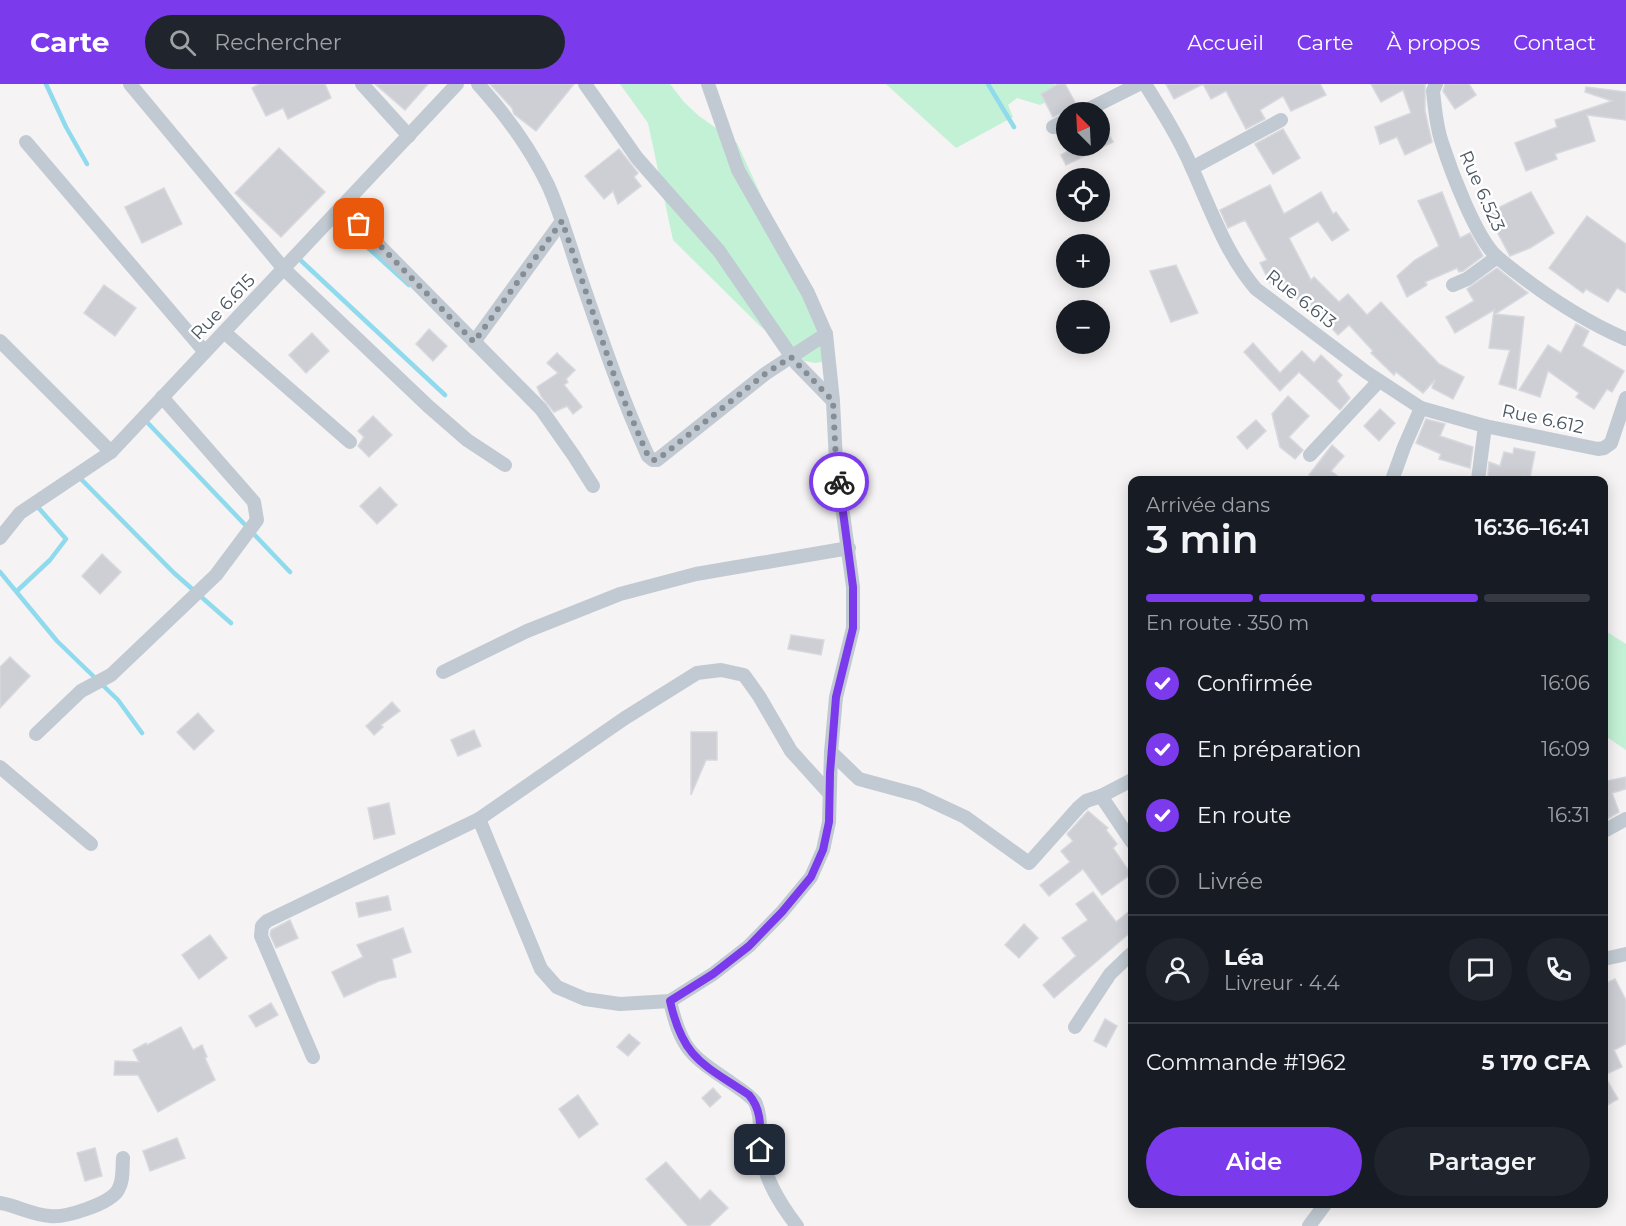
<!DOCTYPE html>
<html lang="fr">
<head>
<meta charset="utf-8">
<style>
  body { margin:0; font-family:Montserrat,sans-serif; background:#20242c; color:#f1f3f6; height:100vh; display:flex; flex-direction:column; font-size:22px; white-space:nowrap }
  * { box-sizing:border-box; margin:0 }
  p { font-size:20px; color:#9ea1a6 }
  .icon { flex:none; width:33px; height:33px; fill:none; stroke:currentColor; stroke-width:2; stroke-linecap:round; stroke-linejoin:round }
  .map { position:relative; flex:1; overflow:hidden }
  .details { position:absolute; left:1128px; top:392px; width:480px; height:732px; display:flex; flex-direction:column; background:#171b24; border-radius:12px; box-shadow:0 3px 15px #0003 }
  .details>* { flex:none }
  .needle { width:39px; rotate:336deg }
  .controls { position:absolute; left:1056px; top:18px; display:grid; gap:12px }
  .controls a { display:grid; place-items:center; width:54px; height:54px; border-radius:50%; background:#171b24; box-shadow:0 3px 15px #0003; font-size:30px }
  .pin { position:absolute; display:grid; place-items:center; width:51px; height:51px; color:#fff; margin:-26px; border-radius:12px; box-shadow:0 3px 9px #0006 }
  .courier { position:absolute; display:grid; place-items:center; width:60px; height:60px; margin:-30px; border:4px solid #7c3aed; border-radius:50%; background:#fff; color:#222; box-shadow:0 2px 8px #0007 }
  .overview em { font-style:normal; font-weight:600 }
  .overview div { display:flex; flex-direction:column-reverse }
  .overview { display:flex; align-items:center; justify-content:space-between; height:102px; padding:0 18px }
  h1 { font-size:39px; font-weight:600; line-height:45px }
  .bar { display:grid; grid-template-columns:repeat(4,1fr); gap:9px 6px; align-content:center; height:72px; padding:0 18px }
  .bar i { height:8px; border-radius:4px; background:#363941 }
  .bar .on { background:#7c3aed }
  .bar p { grid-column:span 4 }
  .line { display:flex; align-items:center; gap:15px; padding:0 18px; border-top:2px solid #363941 }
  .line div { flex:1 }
  .round { display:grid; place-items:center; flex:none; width:63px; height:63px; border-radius:32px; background:#20242c }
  ol { padding:0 18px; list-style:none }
  li { display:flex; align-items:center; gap:18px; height:66px }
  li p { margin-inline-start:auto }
  li .icon { padding:6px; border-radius:50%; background:#7c3aed; color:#fff; stroke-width:4 }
  li:last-child { color:#9ea1a6 }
  li i { width:33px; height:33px; border:3px solid #363941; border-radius:50% }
  .action { display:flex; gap:12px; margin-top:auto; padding:12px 18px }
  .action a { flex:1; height:69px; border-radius:36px; background:#7c3aed; color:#fff; font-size:24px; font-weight:600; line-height:69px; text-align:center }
  .action a+a { background:#20242c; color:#f1f3f6 }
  header { display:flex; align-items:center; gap:36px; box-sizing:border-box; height:84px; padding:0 30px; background:#7c3aed; color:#fff }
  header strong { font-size:28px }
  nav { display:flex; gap:33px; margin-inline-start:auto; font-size:21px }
  .search { width:420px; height:54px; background:#20242c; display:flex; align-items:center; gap:15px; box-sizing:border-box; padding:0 21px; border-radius:33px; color:#9ea1a6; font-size:22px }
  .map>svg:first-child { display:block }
  .green { fill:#c3f1d5 }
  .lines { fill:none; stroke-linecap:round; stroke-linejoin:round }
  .stream { stroke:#90daee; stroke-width:4.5 }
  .building { fill:#cdcfd5; stroke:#d7d9de; stroke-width:1.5 }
  .street { stroke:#c1cad2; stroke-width:14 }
  .done { stroke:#868d94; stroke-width:6; stroke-dasharray:0 10.8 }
  .route { stroke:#7c3aed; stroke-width:8 }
  .labels { text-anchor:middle; stroke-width:5; stroke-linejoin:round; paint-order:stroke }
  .street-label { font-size:18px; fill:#4a5661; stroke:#fff }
</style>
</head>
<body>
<header>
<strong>Carte</strong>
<div class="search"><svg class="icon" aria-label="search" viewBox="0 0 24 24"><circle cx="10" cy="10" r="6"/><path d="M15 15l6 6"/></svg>Rechercher</div>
<nav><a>Accueil</a><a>Carte</a><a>À propos</a><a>Contact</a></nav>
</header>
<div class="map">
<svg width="1626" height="1142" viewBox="0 0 1626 1142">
  <rect width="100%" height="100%" fill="#f5f3f3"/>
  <!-- green -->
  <g class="green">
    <polygon points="620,0 670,0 684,18 699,32 737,59 833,268 822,278 815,279 805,277 761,243 673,156 648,39"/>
    <polygon points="886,0 1054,0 1059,12 1040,21 1017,14 1008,21 1013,33 956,64"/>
    <polygon points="1604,546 1626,560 1626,666 1604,651"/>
  </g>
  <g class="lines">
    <!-- stream -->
    <g class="stream">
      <polyline points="46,0 66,43 87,80"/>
      <polyline points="988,0 1014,43"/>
      <polyline points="337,132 343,141 409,201"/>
      <polyline points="296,172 445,311"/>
      <polyline points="145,336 290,488"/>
      <polyline points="78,392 174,489 231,539"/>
      <polyline points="0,488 57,557 118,616 142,649"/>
      <polyline points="17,507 50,476 66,455 36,421"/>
    </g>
  </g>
  <!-- building -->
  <g class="building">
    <polygon points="259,0 325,0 331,14 288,35 283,24 266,32 252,4"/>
    <polygon points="375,0 428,0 405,26"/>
    <polygon points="490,0 574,0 536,47 514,30 512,24"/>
    <polygon points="1058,0 1065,0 1077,22 1074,28 1066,27 1053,33 1041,10"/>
    <polygon points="1166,0 1320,0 1326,11 1291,27 1283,12 1260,26 1265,35 1246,45 1226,7 1211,15 1203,0 1174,15"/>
    <polygon points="1371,0 1425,0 1425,27 1432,58 1405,71 1397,53 1380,60 1375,43 1411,29 1403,6 1381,18"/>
    <polygon points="1445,0 1469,0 1476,11 1455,25 1443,7"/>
    <polygon points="1586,3 1626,8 1626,36 1587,31 1595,57 1555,70 1557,75 1526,87 1515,59 1557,43 1555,36 1612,17 1585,8"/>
    <polygon points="1100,34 1113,58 1066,81 1061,71 1070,66 1067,62 1100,62"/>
    <polygon points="1283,45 1300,74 1273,90 1255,60"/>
    <polygon points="279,64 325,108 281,153 235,109"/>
    <polygon points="619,65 638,89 634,93 641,102 618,120 613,107 604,115 585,92"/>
    <polygon points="1270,101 1284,130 1321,108 1333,130 1336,128 1349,146 1332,157 1318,137 1289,154 1311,196 1314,193 1339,218 1348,210 1367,231 1381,218 1439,280 1464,293 1453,315 1432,304 1435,296 1423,309 1396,288 1394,291 1371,269 1373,267 1349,241 1338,251 1318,229 1315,233 1281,198 1272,203 1260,179 1267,176 1245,136 1228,144 1220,126"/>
    <polygon points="164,104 182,140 142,159 125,123"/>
    <polygon points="1442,108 1460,154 1470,149 1483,172 1463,187 1459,188 1457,184 1425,198 1427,201 1407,213 1397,192 1415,176 1439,162 1418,117"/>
    <polygon points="1531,108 1554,149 1530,164 1510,172 1487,129"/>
    <polygon points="1587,132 1626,160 1626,209 1617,204 1608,218 1586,205 1583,209 1549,184"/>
    <polygon points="1176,181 1198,229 1171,238 1150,187"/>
    <polygon points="1497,184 1528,209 1495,230 1524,233 1516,305 1499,300 1510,266 1489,264 1494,226 1455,249 1446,233 1474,217 1467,205"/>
    <polygon points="104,201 136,224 115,252 84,229"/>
    <polygon points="1576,240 1589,247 1582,262 1624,287 1612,308 1607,305 1594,325 1576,313 1579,309 1548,287 1540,313 1519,306 1548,261 1561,269"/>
    <polygon points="429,245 447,262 433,277 416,260"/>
    <polygon points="312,249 329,267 306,289 289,271"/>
    <polygon points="1253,259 1280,289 1302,267 1314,279 1321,271 1342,291 1337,297 1350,314 1340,326 1299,288 1280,307 1244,268"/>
    <polygon points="557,269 575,286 566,295 568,298 564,301 582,323 573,330 567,322 554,328 541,312 537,303 558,289 547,279"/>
    <polygon points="1288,312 1309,332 1289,353 1303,366 1295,375 1280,363 1272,330"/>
    <polygon points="1380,325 1395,339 1379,357 1364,342"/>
    <polygon points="373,332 392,351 369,373 358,362 364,353 358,347"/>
    <polygon points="1426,335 1445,340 1440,352 1473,363 1470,384 1439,375 1441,370 1416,359"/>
    <polygon points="1256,336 1266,347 1247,365 1237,353"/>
    <polygon points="1332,361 1344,372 1331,387 1343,396 1317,396 1309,391"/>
    <polygon points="1514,364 1535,368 1530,394 1523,392 1523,396 1510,394 1510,396 1502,396 1488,392 1489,378 1500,382 1504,368 1513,370"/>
    <polygon points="380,403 397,421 377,440 360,422"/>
    <polygon points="102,470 121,488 100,510 82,492"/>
    <polygon points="791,551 824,556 821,571 788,565"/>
    <polygon points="10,573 30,592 0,624 0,583"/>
    <polygon points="392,618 400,627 381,641 383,643 374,651 366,642"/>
    <polygon points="198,629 214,647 194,666 177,648"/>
    <polygon points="474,646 481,662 458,672 451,656"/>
    <polygon points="691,648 717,648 717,676 706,676 691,711"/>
    <polygon points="1604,690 1607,697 1626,693 1626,705 1612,709 1619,728 1607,735 1604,725"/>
    <polygon points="389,719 395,750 374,755 368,724"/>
    <polygon points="1088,727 1108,744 1106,746 1117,760 1113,764 1131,790 1102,811 1083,785 1049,812 1040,801 1070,778 1061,767 1073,757 1067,750"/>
    <polygon points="1093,808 1116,838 1132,825 1132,847 1054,914 1043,901 1076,872 1062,854 1088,836 1076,820"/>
    <polygon points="388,812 391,826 359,833 356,819"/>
    <polygon points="290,836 298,854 276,864 270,851 271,846"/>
    <polygon points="1024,840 1038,854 1019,874 1005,861"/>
    <polygon points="403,844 411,868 392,875 396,893 379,897 344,913 332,888 363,873 357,861"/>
    <polygon points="210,851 227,874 199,895 182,871"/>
    <polygon points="1615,895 1626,916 1626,960 1614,966 1622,983 1604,991 1618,1015 1604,1023 1604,900"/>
    <polygon points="271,919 278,931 256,943 249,932"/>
    <polygon points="1105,935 1117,942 1106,963 1094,957"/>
    <polygon points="181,943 193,966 202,961 207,973 205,974 215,996 158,1028 138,991 114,991 115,977 139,978 133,966 146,959 147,961"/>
    <polygon points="629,950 640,959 628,972 617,963"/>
    <polygon points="713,1004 721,1013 710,1023 702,1014"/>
    <polygon points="578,1011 598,1040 579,1054 559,1025"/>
    <polygon points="177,1054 185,1074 150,1087 143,1067"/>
    <polygon points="95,1064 102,1092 85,1097 77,1069"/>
    <polygon points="666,1078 700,1116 710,1106 728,1124 709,1142 688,1142 646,1095"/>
  </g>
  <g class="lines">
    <!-- street -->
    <g class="street">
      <polyline points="130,0 284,185 428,322 467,356 505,381"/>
      <polyline points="362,0 409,52"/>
      <path d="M478,0C506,31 530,64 548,101C561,130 570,162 580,192C601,253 621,313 648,372L653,376H657L765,290L826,250"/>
      <polyline points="585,0 637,74 719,167 796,279 833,317"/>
      <path d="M1145,0C1162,27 1179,54 1192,84C1211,126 1226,170 1256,205L1366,288L1421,324L1404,363L1392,396"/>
      <path d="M1436,0L1433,7C1435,24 1436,42 1442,59C1451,87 1476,154 1497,173L1467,195L1453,201"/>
      <polyline points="1083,28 1139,0"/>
      <polyline points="1053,43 1066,36"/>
      <polyline points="26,58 205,268"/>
      <polyline points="1192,84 1281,36"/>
      <polyline points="342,124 541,325 574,372 593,402"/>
      <path d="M1497,173C1536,205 1579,235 1626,255"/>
      <polyline points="224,248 350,358"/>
      <polyline points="0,257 111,368"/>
      <polyline points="474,258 562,137"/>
      <polyline points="1421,324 1485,342 1598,365 1604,364 1611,359 1626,314"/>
      <polyline points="1310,371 1379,297"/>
      <polyline points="1478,396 1485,342"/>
      <polyline points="0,454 20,429 111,368 457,0"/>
      <polyline points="443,588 527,547 620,510 696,490 849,464"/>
      <polyline points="36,650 81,607 111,591 216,491 257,436 254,418 162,313"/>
      <polyline points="831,668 859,695 918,711 965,733 1029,779 1079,723 1086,717 1101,712"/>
      <polyline points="0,683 91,760"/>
      <polyline points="1132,696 1101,712 1132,758"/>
      <polyline points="479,735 541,885 557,903 585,915 620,920 670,917 713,890 749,862 782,828 811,793 823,766 829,738 831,668 836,613 853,544 853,503 836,378 833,317 826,250 808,209 738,86 708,0"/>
      <polyline points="1604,747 1626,735"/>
      <polyline points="1604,875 1626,870"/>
      <path d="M670,917C681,965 690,971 730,998C738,1004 749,1010 755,1018C763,1034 758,1051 761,1068C765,1096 780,1120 797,1142"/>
      <polyline points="1075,943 1110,890 1132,869"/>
      <polyline points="313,973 261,852 262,842 267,837 479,735 625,634 697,589 721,586 744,591 759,612 791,667 829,709"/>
      <path d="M0,1119C17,1122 33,1131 50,1132C65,1134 110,1120 118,1106C124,1096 122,1085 123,1074"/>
      <polyline points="1309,1142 1326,1119"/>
    </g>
  </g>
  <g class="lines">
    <!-- done -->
    <polyline class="done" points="359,140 474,258 562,137 617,300 648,372 653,376 657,376 765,290 791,273 833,317 836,378 839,398"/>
    <!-- route -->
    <path class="route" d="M760,1066C760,1046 763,1027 749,1011C703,980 683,975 670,917L713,890L749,862L782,828L811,793L823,766L829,738L830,689L836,613L853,544V503L839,398"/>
  </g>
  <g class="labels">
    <!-- street labels -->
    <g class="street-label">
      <text transform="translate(1482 107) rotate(66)" y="6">Rue 6.523</text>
      <text transform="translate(1301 215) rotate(38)" y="6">Rue 6.613</text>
      <text transform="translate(223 223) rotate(-46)" y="6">Rue 6.615</text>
      <text transform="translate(1543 335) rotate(12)" y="6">Rue 6.612</text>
    </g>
  </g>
</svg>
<div class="controls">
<a><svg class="needle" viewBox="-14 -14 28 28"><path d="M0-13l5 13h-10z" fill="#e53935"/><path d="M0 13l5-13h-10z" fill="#9ea1a6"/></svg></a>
<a><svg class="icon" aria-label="locate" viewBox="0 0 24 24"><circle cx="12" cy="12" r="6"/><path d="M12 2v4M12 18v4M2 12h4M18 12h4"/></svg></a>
<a>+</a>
<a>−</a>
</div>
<div class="pin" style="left:359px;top:140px;background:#ea580c"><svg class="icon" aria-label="bag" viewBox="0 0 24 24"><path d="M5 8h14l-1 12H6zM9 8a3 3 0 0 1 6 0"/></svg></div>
<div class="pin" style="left:760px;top:1066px;background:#1f2937"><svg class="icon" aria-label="home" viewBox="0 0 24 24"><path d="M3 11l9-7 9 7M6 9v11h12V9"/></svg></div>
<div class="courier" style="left:839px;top:398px"><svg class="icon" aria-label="bike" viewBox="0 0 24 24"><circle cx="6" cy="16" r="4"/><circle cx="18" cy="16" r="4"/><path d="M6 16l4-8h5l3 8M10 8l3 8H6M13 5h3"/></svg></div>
<section class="details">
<div class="overview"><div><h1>3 min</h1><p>Arrivée dans</p></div><em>16:36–16:41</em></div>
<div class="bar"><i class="on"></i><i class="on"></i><i class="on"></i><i></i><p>En route · 350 m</p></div>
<ol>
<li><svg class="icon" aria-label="check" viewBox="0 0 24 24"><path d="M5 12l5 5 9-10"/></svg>Confirmée<p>16:06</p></li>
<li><svg class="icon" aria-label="check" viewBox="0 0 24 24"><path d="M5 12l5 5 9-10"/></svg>En préparation<p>16:09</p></li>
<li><svg class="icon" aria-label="check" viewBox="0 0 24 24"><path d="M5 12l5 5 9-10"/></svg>En route<p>16:31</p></li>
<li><i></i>Livrée</li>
</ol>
<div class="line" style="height:108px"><a class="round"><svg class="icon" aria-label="person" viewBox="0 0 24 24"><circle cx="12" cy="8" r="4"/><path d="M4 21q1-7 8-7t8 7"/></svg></a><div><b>Léa</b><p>Livreur · 4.4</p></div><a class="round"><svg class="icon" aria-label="chat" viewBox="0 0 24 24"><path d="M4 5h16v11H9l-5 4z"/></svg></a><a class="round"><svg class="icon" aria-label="phone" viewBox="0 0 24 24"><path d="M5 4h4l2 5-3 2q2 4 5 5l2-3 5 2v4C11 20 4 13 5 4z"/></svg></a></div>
<div class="line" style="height:78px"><div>Commande #1962</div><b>5 170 CFA</b></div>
<div class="action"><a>Aide</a><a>Partager</a></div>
</section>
</div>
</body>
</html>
